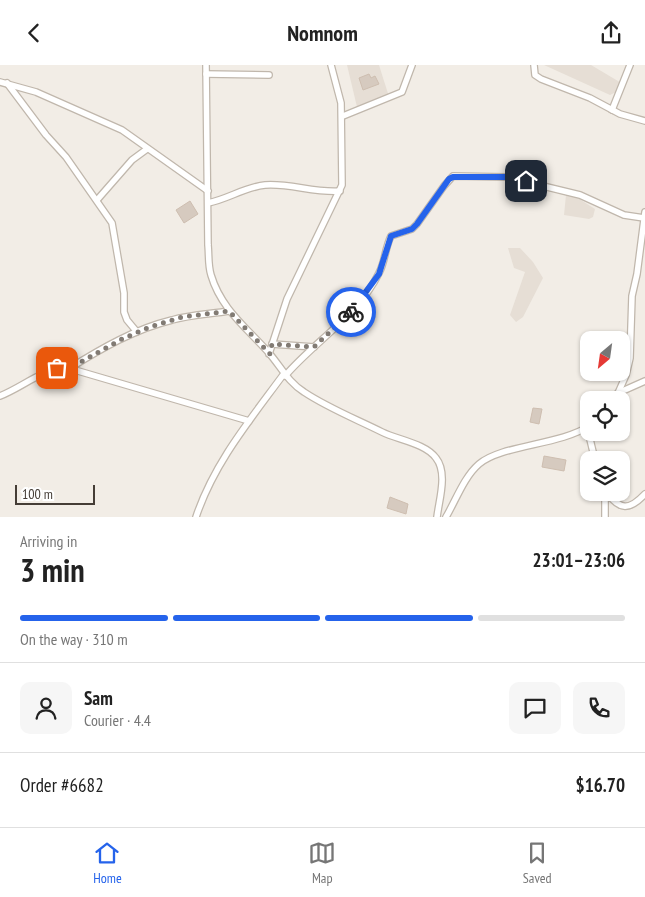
<!DOCTYPE html>
<html lang="en">
<head>
<meta charset="utf-8">
<style>
  body { margin:0; font-family:"PT Sans Narrow",sans-serif; background:#f6f6f6; color:#222; height:100vh; display:flex; flex-direction:column; font-size:19px; white-space:nowrap }
  * { box-sizing:border-box; margin:0 }
  p { font-size:16px; color:#767676 }
  .icon { flex:none; width:28px; height:28px; fill:none; stroke:currentColor; stroke-width:2; stroke-linecap:round; stroke-linejoin:round }
  .map { position:relative; height:452px; overflow:hidden }
  .sheet { display:flex; flex-direction:column; background:#fff; flex:1 }
  .sheet>* { flex:none }
  .needle { width:32px; rotate:209deg }
  .controls { position:absolute; left:580px; top:266px; display:grid; gap:10px }
  .controls a { display:grid; place-items:center; width:50px; height:50px; border-radius:10px; background:#fff; box-shadow:0 1px 4px #0004; font-size:25px }
  .scale { position:absolute; left:15px; bottom:12px; width:80px; box-sizing:border-box; padding-left:5px; border:2px solid #453d36; border-top:0; font-size:14px; line-height:18px; white-space:nowrap; color:#453d36; -webkit-text-stroke:4px #fff; paint-order:stroke }
  .pin { position:absolute; display:grid; place-items:center; width:42px; height:42px; color:#fff; margin:-21px; border-radius:10px; box-shadow:0 2px 8px #0006 }
  .courier { position:absolute; display:grid; place-items:center; width:50px; height:50px; margin:-25px; border:4px solid #2563eb; border-radius:50%; background:#fff; color:#222; box-shadow:0 1px 6px #0007 }
  .headline em { font-style:normal; font-weight:600 }
  .headline div { display:flex; flex-direction:column-reverse }
  .headline { display:flex; align-items:center; justify-content:space-between; height:85px; padding:0 20px }
  h1 { font-size:32px; font-weight:600; line-height:38px }
  .bar { display:grid; grid-template-columns:repeat(4,1fr); gap:8px 5px; align-content:center; height:60px; padding:0 20px }
  .bar i { height:6px; border-radius:4px; background:#e0e0e0 }
  .bar .on { background:#2563eb }
  .bar p { grid-column:span 4 }
  .line { display:flex; align-items:center; gap:12px; padding:0 20px; border-top:1px solid #e0e0e0 }
  .line div { flex:1 }
  .round { display:grid; place-items:center; flex:none; width:52px; height:52px; border-radius:10px; background:#f6f6f6 }
  header { display:flex; justify-content:space-between; align-items:center; height:65px; padding:0 20px; background:#fff; font-size:22px; font-weight:600 }
  .dock { display:flex; justify-content:space-around; align-items:center; height:70px; border-top:1px solid #e0e0e0; background:#fff; font-size:14px; color:#767676 }
  .dock a { display:grid; justify-items:center; gap:2px }
  .dock .on { color:#2563eb }
  .map>svg:first-child { display:block }
  .residential { fill:#e6ded5 }
  .building { fill:#d6cabf; stroke:#cebeb0 }
  .lines { fill:none; stroke-linecap:round; stroke-linejoin:round }
  .minor-casing { stroke:#c0b7ac; stroke-width:8 }
  .minor { stroke:#fff; stroke-width:5.5 }
  .done { stroke:#827b74; stroke-width:5; stroke-dasharray:0 9 }
  .route { stroke:#2563eb; stroke-width:6 }
</style>
</head>
<body>
<header><svg class="icon" aria-label="back" viewBox="0 0 24 24"><path d="M15 5l-7 7 7 7"/></svg>Nomnom<svg class="icon" aria-label="share" viewBox="0 0 24 24"><path d="M12 15V3M7 8l5-5 5 5M5 13v7h14v-7"/></svg></header>
<div class="map">
<svg width="645" height="452" viewBox="0 0 645 452">
  <rect width="100%" height="100%" fill="#f2ede6"/>
  <!-- residential -->
  <g class="residential">
    <polygon points="347,0 379,0 390,35 357,42"/>
    <polygon points="544,0 591,0 623,19 620,25 610,30"/>
    <polygon points="566,130 573,130 595,144 593,152 589,154 564,150"/>
    <polygon points="508,183 520,183 533,197 543,213 523,252 516,257 510,250 525,207 514,203"/>
  </g>
  <!-- building -->
  <g class="building">
    <polygon points="369,9 371,13 375,11 379,19 363,25 359,13"/>
    <polygon points="190,136 198,149 184,158 176,145"/>
    <polygon points="533,343 542,344 539,359 530,357"/>
    <polygon points="544,391 566,395 564,406 542,402"/>
    <polygon points="390,432 408,439 406,449 387,443"/>
  </g>
  <g class="lines">
    <!-- minor casing -->
    <g class="minor-casing">
      <g id="minor">
        <path d="M206,0L208,180C209,189 208,201 211,210C221,244 247,263 269,288C281,302 288,317 304,327C328,343 356,354 382,367C398,375 425,378 436,393C448,408 439,435 437,452"/>
        <polyline points="534,0 535,10 541,14 590,33 620,49 645,56"/>
        <polyline points="206,9 269,10"/>
        <polyline points="0,17 36,27 122,65 208,126"/>
        <polyline points="7,18 46,70 66,92 112,158 124,228 124,247 127,255 137,267"/>
        <polyline points="612,45 630,0"/>
        <polyline points="343,51 402,27 412,0"/>
        <polyline points="97,135 132,95 147,84"/>
        <path d="M208,138C228,134 245,122 265,120C290,118 314,128 340,126"/>
        <polyline points="272,279 314,282"/>
        <polyline points="269,289 287,234 342,120 341,38 331,0"/>
        <path d="M70,303C102,283 135,264 172,255C190,250 210,249 229,246"/>
        <path d="M285,311C315,276 358,251 379,208C385,197 385,183 391,171L412,164L417,159L444,121L453,111L506,112L580,130L624,150L644,153"/>
        <polyline points="618,328 645,316"/>
        <path d="M0,331C23,322 43,303 68,303L249,356"/>
        <polyline points="615,335 626,310 630,293 632,231 637,209 645,147"/>
        <polyline points="587,362 595,395"/>
        <path d="M607,428C620,445 629,446 645,429"/>
        <path d="M196,452C214,398 250,355 283,310"/>
        <path d="M446,452C456,435 464,412 479,399C501,380 560,380 589,361"/>
        <polyline points="605,452 605,428"/>
      </g>
    </g>
    <!-- minor -->
    <use href="#minor" class="minor"/>
  </g>
  <g class="lines">
    <!-- done -->
    <polyline class="done" points="57,303 70,303 122,274 150,262 182,252 229,246 270,289 272,279 314,282 351,247"/>
    <!-- route -->
    <polyline class="route" points="351,247 379,209 391,171 412,164 417,159 449,114 453,112 506,112 526,116"/>
  </g>
</svg>
<div class="controls">
<a><svg class="needle" viewBox="-14 -14 28 28"><path d="M0-13l5 13h-10z" fill="#e53935"/><path d="M0 13l5-13h-10z" fill="#767676"/></svg></a>
<a><svg class="icon" aria-label="locate" viewBox="0 0 24 24"><circle cx="12" cy="12" r="6"/><path d="M12 2v4M12 18v4M2 12h4M18 12h4"/></svg></a>
<a><svg class="icon" aria-label="layers" viewBox="0 0 24 24"><path d="M12 4l9 5-9 5-9-5zM3 14l9 5 9-5"/></svg></a>
</div>
<div class="scale">100 m</div>
<div class="pin" style="left:57px;top:303px;background:#ea580c"><svg class="icon" aria-label="bag" viewBox="0 0 24 24"><path d="M5 8h14l-1 12H6zM9 8a3 3 0 0 1 6 0"/></svg></div>
<div class="pin" style="left:526px;top:116px;background:#1f2937"><svg class="icon" aria-label="home" viewBox="0 0 24 24"><path d="M3 11l9-7 9 7M6 9v11h12V9"/></svg></div>
<div class="courier" style="left:351px;top:247px"><svg class="icon" aria-label="bike" viewBox="0 0 24 24"><circle cx="6" cy="16" r="4"/><circle cx="18" cy="16" r="4"/><path d="M6 16l4-8h5l3 8M10 8l3 8H6M13 5h3"/></svg></div>
</div>
<section class="sheet">
<div class="headline"><div><h1>3 min</h1><p>Arriving in</p></div><em>23:01–23:06</em></div>
<div class="bar"><i class="on"></i><i class="on"></i><i class="on"></i><i></i><p>On the way · 310 m</p></div>
<div class="line" style="height:90px"><a class="round"><svg class="icon" aria-label="person" viewBox="0 0 24 24"><circle cx="12" cy="8" r="4"/><path d="M4 21q1-7 8-7t8 7"/></svg></a><div><b>Sam</b><p>Courier · 4.4</p></div><a class="round"><svg class="icon" aria-label="chat" viewBox="0 0 24 24"><path d="M4 5h16v11H9l-5 4z"/></svg></a><a class="round"><svg class="icon" aria-label="phone" viewBox="0 0 24 24"><path d="M5 4h4l2 5-3 2q2 4 5 5l2-3 5 2v4C11 20 4 13 5 4z"/></svg></a></div>
<div class="line" style="height:65px"><div>Order #6682</div><b>$16.70</b></div>
</section>
<nav class="dock">
<a class="on"><svg class="icon" aria-label="home" viewBox="0 0 24 24"><path d="M3 11l9-7 9 7M6 9v11h12V9"/></svg>Home</a>
<a><svg class="icon" aria-label="map" viewBox="0 0 24 24"><path d="M3 6l6-2 6 2 6-2v14l-6 2-6-2-6 2zM9 4v14M15 6v14"/></svg>Map</a>
<a><svg class="icon" aria-label="saved" viewBox="0 0 24 24"><path d="M7 4h10v16l-5-4-5 4z"/></svg>Saved</a>
</nav>
</body>
</html>
